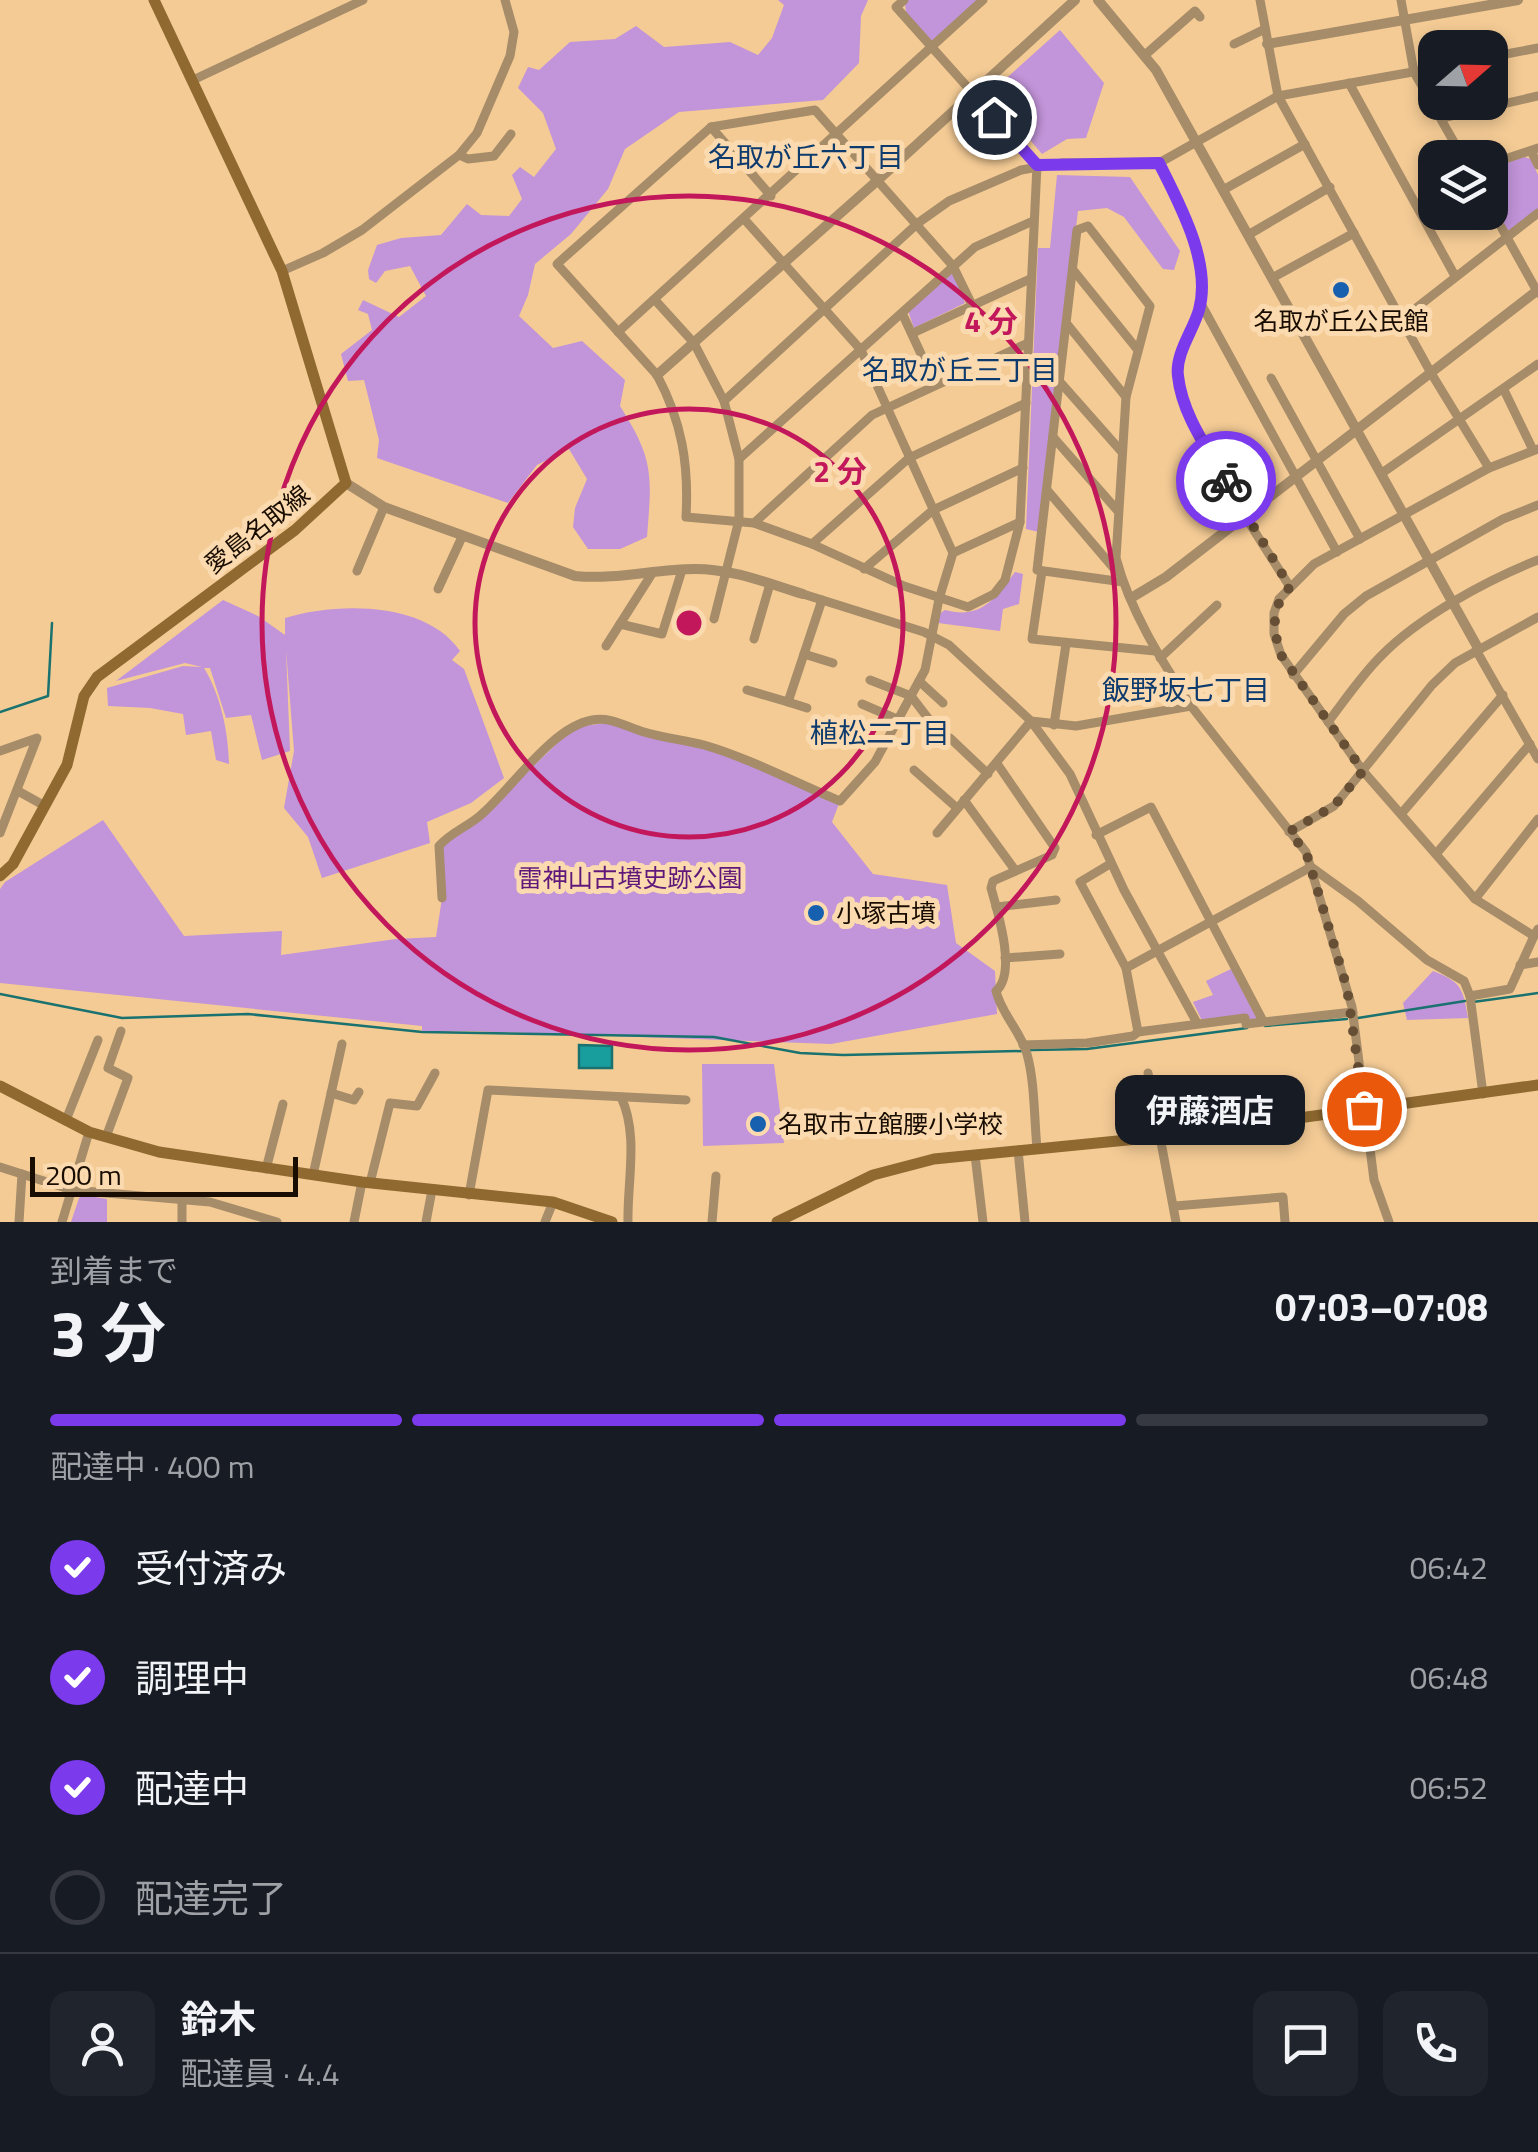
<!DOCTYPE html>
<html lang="ja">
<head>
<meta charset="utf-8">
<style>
  body { margin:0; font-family:"Titillium Web","Noto Sans JP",sans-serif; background:#20242c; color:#f1f3f6; height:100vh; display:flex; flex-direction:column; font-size:38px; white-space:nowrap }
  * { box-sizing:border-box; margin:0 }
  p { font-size:32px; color:#9ea1a6 }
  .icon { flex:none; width:55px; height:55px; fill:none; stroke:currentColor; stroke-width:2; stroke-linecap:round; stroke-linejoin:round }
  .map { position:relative; height:1222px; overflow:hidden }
  .sheet { display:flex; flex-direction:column; background:#171b24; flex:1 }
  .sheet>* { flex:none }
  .needle { width:65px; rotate:70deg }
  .fabs { position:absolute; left:1418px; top:30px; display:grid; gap:20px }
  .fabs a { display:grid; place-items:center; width:90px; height:90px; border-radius:20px; background:#171b24; box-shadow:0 5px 15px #0003; font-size:50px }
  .scale { position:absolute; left:30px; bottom:25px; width:268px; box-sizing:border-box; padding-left:10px; border:5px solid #190c00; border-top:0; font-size:28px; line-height:35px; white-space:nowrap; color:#190c00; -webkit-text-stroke:8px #fbdaaf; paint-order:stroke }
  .pin { position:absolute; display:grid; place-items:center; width:85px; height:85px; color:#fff; margin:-42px; border:5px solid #fff; border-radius:50%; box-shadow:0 2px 10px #0007 }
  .courier { position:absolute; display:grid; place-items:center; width:100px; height:100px; margin:-50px; border:8px solid #7c3aed; border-radius:50%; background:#fff; color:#222; box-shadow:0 2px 12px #0007 }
  .bubble { position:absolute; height:70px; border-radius:20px; background:#171b24; box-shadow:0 5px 15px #0003; font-size:32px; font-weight:700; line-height:70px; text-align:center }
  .headline em { font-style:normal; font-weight:700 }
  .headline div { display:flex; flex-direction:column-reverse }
  .headline { display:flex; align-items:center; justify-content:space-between; height:170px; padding:0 50px }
  h1 { font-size:65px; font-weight:700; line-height:75px }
  .bar { display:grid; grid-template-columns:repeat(4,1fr); gap:15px 10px; align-content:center; height:120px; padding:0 50px }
  .bar i { height:12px; border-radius:8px; background:#363941 }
  .bar .current { background:#7c3aed }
  .bar p { grid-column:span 4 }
  .line { display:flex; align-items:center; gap:25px; padding:0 50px; border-top:2px solid #363941 }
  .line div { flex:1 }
  .round { display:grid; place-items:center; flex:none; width:105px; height:105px; border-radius:20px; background:#20242c }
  ol { padding:0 50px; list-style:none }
  li { display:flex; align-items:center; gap:30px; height:110px }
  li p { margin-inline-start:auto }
  li .icon { padding:10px; border-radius:50%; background:#7c3aed; color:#fff; stroke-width:4 }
  li:last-child { color:#9ea1a6 }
  li i { width:55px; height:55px; border:5px solid #363941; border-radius:50% }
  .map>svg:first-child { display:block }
  .green { fill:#c294d9 }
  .water { fill:#199e9e; stroke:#19726f; stroke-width:2.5 }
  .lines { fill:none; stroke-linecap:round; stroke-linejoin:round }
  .stream { stroke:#19726f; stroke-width:2.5 }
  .minor { stroke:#a68c69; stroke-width:9 }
  .tertiary { stroke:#a68c69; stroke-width:10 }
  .secondary { stroke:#8f6930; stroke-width:11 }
  .done { stroke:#664f34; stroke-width:10; stroke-dasharray:0 18 }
  .route { stroke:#7c3aed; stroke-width:12 }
  .ring { fill:none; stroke:#c2185b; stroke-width:5 }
  .poi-dot { fill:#1760af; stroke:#fbdaaf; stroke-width:4 }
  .labels { text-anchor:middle; stroke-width:10; stroke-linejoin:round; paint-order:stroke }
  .poi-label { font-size:25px; fill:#190c00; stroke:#fbdaaf; text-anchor:start }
  .street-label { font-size:25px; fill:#190c00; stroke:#fbdaaf }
  .park-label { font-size:25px; fill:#5f187a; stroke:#fbdaaf }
  .neighbourhood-label { font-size:28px; fill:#0e3b6e; stroke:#fbdaaf }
  .centre { fill:#c2185b; stroke:#fbdaaf; stroke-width:5 }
  .ring-label { font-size:30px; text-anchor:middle; font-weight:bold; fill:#c2185b; stroke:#fbdaaf; stroke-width:10; stroke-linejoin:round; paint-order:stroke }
</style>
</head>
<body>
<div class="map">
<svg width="1538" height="1222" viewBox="0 0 1538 1222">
  <rect width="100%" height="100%" fill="#f4cb95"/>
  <!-- green -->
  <g class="green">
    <path d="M778,0H868L861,16L859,63L823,100L679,112L625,149L608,189L571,234L535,264L528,295L519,316L553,348L582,341L625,380L620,406C654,460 652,474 647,537L620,549H588L573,527L575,508L587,479L569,449L537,465L508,503L377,458L379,440L364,380L348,381L341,354L372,330L368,314L358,310L363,300L399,317L426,296L410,266L385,271L376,283L369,279L368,270L377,245L401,238L441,235L467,204L481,215L509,216L522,199L512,175L520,167L534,177L556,149L543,113L518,88L528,67L539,70L570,42L615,39L636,26L664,47L730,42L758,55L772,38L784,5Z"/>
    <polygon points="908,0 979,0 932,41 906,13 905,3"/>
    <polygon points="1060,30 1104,83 1086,138 1067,139 1042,154 995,99 1000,84"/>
    <polygon points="1524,157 1531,159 1538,175 1538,210 1513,230 1506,230 1490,199 1490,168"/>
    <polygon points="1057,175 1130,177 1180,251 1174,270 1163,269 1124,217 1107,208 1078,211 1039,532 1026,529 1038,248 1050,248"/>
    <polygon points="951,274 955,275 965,303 914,328 908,311"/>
    <path d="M1015,572L1023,574L1019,604L1003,609L1000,631L938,623L939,614L945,610C981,620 996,598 1015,572Z"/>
    <path d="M223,600L258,616L285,635V618C337,602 426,601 460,651L452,660L464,669L504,778L471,803L427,822L430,843L322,878L308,837L284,808L294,751L286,650L290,751L262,760L251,715L226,718L210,668H204C221,696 228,731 229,764L216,760L211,731L186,735L183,714L150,708L108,706L107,688L183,666L202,667L185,663L116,681Z"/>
    <polygon points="615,722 707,746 840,801 832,822 873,874 947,885 956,943 995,971 997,1014 831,1044 470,1031 422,1032 422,1026 0,983 0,889 5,882 103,820 184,936 282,931 281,955 396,939 436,937 442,898 439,846 486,812 574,727"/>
    <polygon points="1231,969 1258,1020 1205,1027 1193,1002 1213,995 1206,981"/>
    <path d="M1433,971C1462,982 1463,989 1468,1018L1407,1020L1403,1003Z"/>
    <polygon points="702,1064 774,1064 784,1143 703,1146"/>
    <polygon points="83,1195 107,1199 107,1222 71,1222 79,1198"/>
  </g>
  <!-- water -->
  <polygon class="water" points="579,1045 612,1046 612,1068 579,1068"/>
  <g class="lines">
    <!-- stream -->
    <g class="stream">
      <polyline points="0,712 48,696 52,623"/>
      <polyline points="0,994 122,1018 248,1014 422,1032 714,1037 800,1053 843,1055 1023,1051"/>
      <polyline points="1473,1002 1538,993"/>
      <polyline points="1358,1018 1465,1001"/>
      <polyline points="1265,1026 1347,1019"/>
      <polyline points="1031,1050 1087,1049 1247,1028"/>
    </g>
    <!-- minor -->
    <g class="minor">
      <path d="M904,0L896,7L1037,165L1020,522L1005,580L994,594L968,607L904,586L812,544L754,523L686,517C689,464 682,422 657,375L557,264L711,127L815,110L953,266L973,307"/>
      <polyline points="1260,0 1278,96 1431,373 1489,468"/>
      <polyline points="1401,0 1414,72 1463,158"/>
      <polyline points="1234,44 1265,29"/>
      <polyline points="1145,55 1195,11 1200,17"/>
      <polyline points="1490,57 1538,48"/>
      <polyline points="193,80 363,0"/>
      <polyline points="1349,83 1455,276"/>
      <polyline points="1442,118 1538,96"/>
      <polyline points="711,127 771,196"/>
      <polyline points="1531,151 1538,165"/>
      <polyline points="459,155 468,159 494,156 511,134"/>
      <path d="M1159,163C1180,205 1210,260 1199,308C1194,329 1177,350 1177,372C1177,417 1263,544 1290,587"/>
      <polyline points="1490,164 1538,148"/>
      <polyline points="1223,190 1305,144"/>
      <polyline points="1490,207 1538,293"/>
      <polyline points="745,220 861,350 953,553"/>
      <polyline points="1248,235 1330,187"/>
      <polyline points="282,271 323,253 362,230 459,155 477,133 510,56 514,32 505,0"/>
      <polyline points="1074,271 1137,349"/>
      <polyline points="1272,278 1354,233"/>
      <polyline points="655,300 694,343 724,401 739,459 739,520 714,619"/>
      <polyline points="1200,302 1337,552"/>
      <polyline points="902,313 935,384"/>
      <polyline points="1402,319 1538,213"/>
      <polyline points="1067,324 1126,397"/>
      <polyline points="618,332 983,0"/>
      <polyline points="913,333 1030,279"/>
      <polyline points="1271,378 1360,539"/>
      <polyline points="1060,382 1121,451"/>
      <polyline points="1504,390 1533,450"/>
      <polyline points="724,401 918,223 949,201 1021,170 1062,163 1159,163 1278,96 1435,68"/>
      <polyline points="1053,437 1117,510"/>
      <polyline points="1538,449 1489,468 1314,564 1279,599 1274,613 1274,634 1281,655 1363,771 1475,899 1534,936 1538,929"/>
      <polyline points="739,459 975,247 1033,221"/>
      <polyline points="1382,473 1538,364"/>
      <polyline points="1047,490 1117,572"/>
      <polyline points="754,523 872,415 1028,343"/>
      <polyline points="812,544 909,458 1026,403"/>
      <polyline points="864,569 933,510 1023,468"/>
      <polyline points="357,571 384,507"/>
      <polyline points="1042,571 1032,639 1155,651"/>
      <polyline points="653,572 620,624 662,634 682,570"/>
      <path d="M1123,582L1037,570L1077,230L1088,226L1150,306L1126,397L1116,558C1130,611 1161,660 1191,706"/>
      <polyline points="438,589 462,537"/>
      <polyline points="803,594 924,632 949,645 1031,721 1076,726 1191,706 1306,852 1352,1007 1374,1180 1389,1222"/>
      <polyline points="754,639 770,584"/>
      <polyline points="606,646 620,624"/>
      <polyline points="1476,650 1538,759"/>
      <polyline points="804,654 833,663"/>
      <polyline points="1160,658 1217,605"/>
      <polyline points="1293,675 1344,614 1366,596 1503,519 1538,505"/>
      <polyline points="870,680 911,696 941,735 950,738 988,774"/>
      <polyline points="919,681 943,703"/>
      <polyline points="747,690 788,702 822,600"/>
      <polyline points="788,702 807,708"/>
      <polyline points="862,704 899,720"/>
      <path d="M1328,722C1345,700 1361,676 1381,656C1419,617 1487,580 1538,560"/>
      <polyline points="1054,725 1066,644"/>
      <polyline points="0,751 37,738 0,833"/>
      <path d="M998,765L1055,848L1052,855L993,881L991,888C998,913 1017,973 996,991C1002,1015 1020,1030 1027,1054C1035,1083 1034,1118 1037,1148"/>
      <polyline points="914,770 957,808"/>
      <polyline points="18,791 45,806"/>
      <polyline points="964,800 1015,870"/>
      <polyline points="1401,814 1503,695"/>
      <polyline points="1289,832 1334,806 1432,685 1455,663 1538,617"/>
      <polyline points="937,833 1031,721 1070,774 1124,890 1197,1023"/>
      <polyline points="1096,835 1151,807 1263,1021"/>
      <polyline points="1436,854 1530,744"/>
      <polyline points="1110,864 1080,882 1126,968 1138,1032 1245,1018 1246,1024 1353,1012"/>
      <path d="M442,898L439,846C452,831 468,827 482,814C512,788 552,727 592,720C610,716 627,727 644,732C664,738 684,740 704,745C749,758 796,783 840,801L875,762L925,670L939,599L953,553L1020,522"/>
      <polyline points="1475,899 1538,819"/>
      <polyline points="996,907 1056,900"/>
      <polyline points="1005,958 1060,954"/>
      <polyline points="1520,965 1538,962"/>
      <polyline points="1126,968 1311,867 1358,901 1427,960 1464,981 1470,996 1510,989 1534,936"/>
      <polyline points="1470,996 1483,1094"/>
      <polyline points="1023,1045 1087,1043 1133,1036 1138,1032"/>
      <polyline points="1148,1073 1176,1222"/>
      <polyline points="331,1093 354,1100 359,1092"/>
      <path d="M621,1097C639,1135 627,1182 628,1222"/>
      <polyline points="66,1120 98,1040"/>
      <polyline points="106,1137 128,1078 108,1068 121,1031"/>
      <polyline points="1018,1150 1025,1222"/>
      <polyline points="975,1155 983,1222"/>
      <polyline points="0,1167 72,1190 210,1202 277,1222"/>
      <polyline points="266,1169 283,1104"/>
      <polyline points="313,1175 342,1044"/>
      <polyline points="370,1183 390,1103 417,1106 435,1073"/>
      <polyline points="469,1195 488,1090 686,1100"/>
      <polyline points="1175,1206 1283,1197 1285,1222"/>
      <polyline points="19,1222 22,1174"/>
      <polyline points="62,1222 89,1132"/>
      <polyline points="182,1222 182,1200"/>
      <polyline points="354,1222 362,1182"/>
      <polyline points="426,1222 432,1190"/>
      <polyline points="545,1222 553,1202"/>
      <polyline points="712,1222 716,1176"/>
    </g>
    <!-- tertiary -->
    <g class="tertiary">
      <polyline points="1098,0 1156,70 1478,648"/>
      <polyline points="1267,44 1518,0"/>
      <polyline points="657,375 878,180 1075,0"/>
      <path d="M346,483L384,507L575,576C616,580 655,569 695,569C733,569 767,583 803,594"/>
      <polyline points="1131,598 1166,577 1538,290"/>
    </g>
    <!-- secondary -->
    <g class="secondary">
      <polyline points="0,876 13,864 67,765 84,696 97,677 295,530 346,483 282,271 154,0"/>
      <polyline points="0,1086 89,1132 159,1152 362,1182 553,1202 612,1222"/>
      <polyline points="777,1222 873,1175 934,1159 1168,1136 1538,1085"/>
    </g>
  </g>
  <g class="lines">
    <!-- done -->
    <path class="done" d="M1226,481L1290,587C1270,609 1273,629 1281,655L1363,771L1334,806L1289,832L1306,852L1347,988L1364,1109"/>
    <!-- route -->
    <path class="route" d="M994,117L1037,165L1159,163C1180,205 1212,263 1199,310C1193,331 1175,354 1178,376C1182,414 1207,448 1226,481"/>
  </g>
  <!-- distance rings -->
  <g class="ring">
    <circle cx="689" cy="623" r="214"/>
    <circle cx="689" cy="623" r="427"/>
  </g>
  <!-- markers -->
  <g class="poi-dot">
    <circle cx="1341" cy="290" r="10"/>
    <circle cx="816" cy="913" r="10"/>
    <circle cx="758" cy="1124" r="10"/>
  </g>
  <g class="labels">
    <!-- poi labels -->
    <g class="poi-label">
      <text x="1341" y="330" text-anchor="middle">名取が丘公民館</text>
      <text x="836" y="922">小塚古墳</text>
      <text x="778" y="1133">名取市立館腰小学校</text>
    </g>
    <!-- street labels -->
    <g class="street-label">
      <text transform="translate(257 529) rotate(-38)" y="9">愛島名取線</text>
    </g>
    <!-- park labels -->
    <g class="park-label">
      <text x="630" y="887">雷神山古墳史跡公園</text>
    </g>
    <!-- neighbourhood labels -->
    <g class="neighbourhood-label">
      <text x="806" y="167">名取が丘六丁目</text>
      <text x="960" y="380">名取が丘三丁目</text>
      <text x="1186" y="700">飯野坂七丁目</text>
      <text x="880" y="743">植松二丁目</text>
    </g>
  </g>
  <circle cx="689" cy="623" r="15" class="centre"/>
  <g class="ring-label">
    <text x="991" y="332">4 分</text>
    <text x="840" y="482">2 分</text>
  </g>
</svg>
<div class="fabs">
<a><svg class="needle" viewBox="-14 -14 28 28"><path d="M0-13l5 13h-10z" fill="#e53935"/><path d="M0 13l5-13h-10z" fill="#9ea1a6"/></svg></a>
<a><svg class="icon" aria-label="layers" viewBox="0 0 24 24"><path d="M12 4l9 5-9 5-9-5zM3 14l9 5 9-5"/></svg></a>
</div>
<div class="scale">200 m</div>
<div class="pin" style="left:1364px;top:1109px;background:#ea580c"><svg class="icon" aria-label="bag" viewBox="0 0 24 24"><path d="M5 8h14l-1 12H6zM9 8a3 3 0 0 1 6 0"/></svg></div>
<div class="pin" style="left:994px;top:117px;background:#1f2937"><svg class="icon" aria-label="home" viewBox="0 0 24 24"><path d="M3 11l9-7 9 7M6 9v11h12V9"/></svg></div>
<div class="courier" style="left:1226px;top:481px"><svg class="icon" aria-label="bike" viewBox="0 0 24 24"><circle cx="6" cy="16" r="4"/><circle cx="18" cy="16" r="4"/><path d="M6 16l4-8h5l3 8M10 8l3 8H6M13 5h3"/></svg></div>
<div class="bubble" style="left:1115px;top:1075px;width:190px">伊藤酒店</div>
</div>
<section class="sheet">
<div class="headline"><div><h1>3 分</h1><p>到着まで</p></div><em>07:03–07:08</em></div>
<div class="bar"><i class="current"></i><i class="current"></i><i class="current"></i><i></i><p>配達中 · 400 m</p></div>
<ol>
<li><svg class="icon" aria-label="check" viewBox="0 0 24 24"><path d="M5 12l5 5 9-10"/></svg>受付済み<p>06:42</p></li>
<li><svg class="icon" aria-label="check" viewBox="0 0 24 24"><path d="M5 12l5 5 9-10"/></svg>調理中<p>06:48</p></li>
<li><svg class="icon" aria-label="check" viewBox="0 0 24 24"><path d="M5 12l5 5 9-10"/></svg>配達中<p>06:52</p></li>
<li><i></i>配達完了</li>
</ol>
<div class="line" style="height:180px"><a class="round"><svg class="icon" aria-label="person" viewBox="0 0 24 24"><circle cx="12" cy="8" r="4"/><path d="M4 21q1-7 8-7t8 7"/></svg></a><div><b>鈴木</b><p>配達員 · 4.4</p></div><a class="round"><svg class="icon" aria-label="chat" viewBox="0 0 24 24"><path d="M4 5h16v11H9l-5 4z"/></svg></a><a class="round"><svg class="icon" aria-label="phone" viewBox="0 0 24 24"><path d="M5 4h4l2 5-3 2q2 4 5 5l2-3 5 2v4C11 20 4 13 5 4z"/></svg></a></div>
</section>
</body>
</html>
